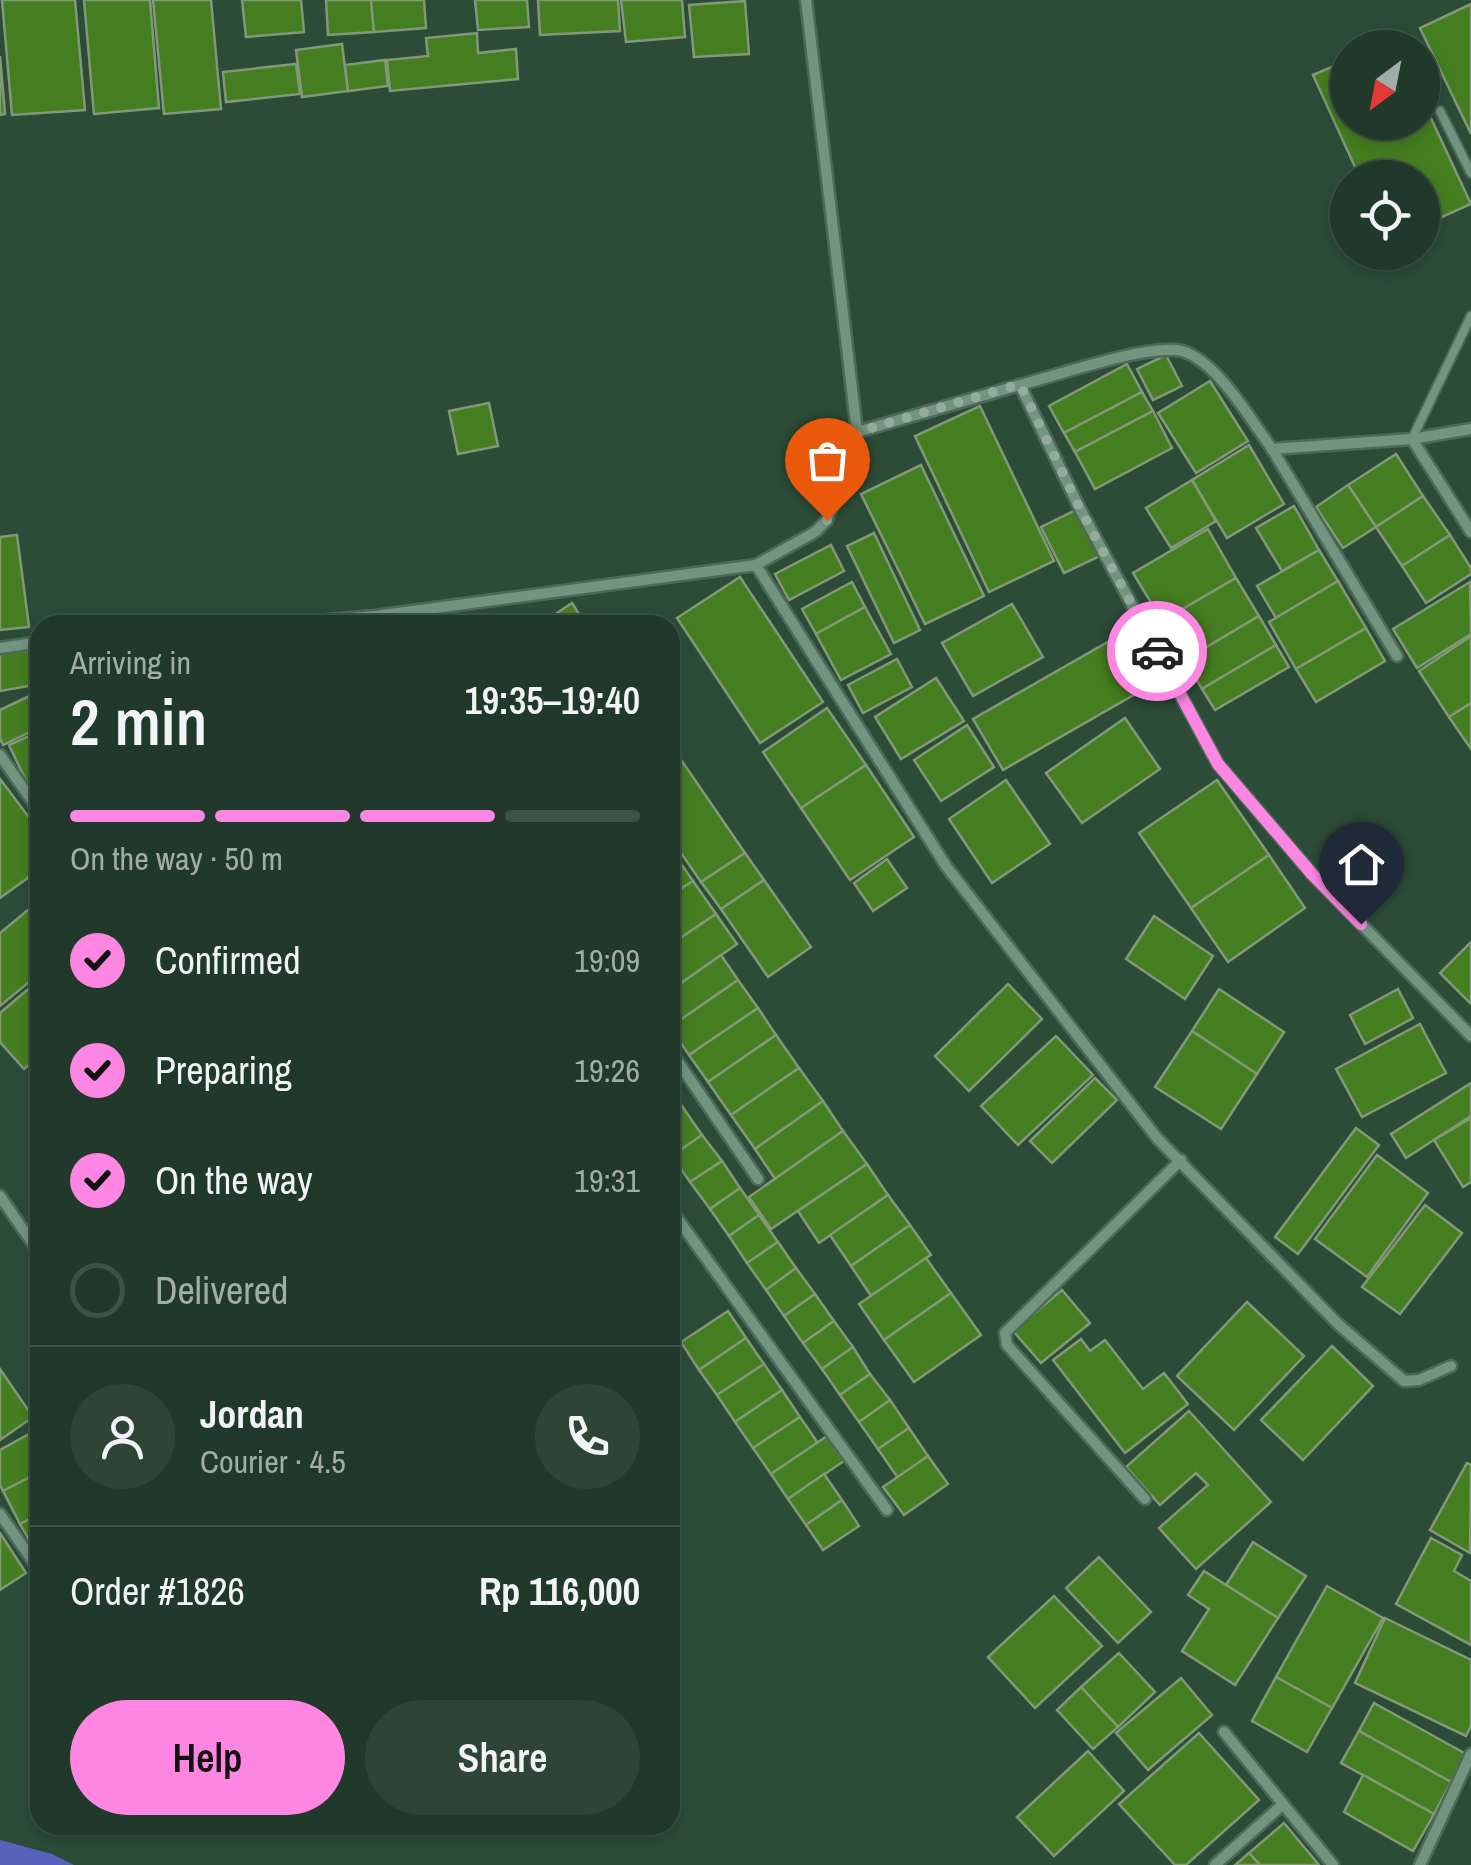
<!DOCTYPE html>
<html lang="en">
<head>
<meta charset="utf-8">
<style>
  body { margin:0; font-family:"Archivo Narrow",sans-serif; background:#2d4436; color:#f1f3f6; height:100vh; display:flex; flex-direction:column; font-size:38px; white-space:nowrap }
  * { box-sizing:border-box; margin:0 }
  p { font-size:32px; color:#a2aca8 }
  .icon { flex:none; width:55px; height:55px; fill:none; stroke:currentColor; stroke-width:2; stroke-linecap:round; stroke-linejoin:round }
  .map { position:relative; flex:1; overflow:hidden }
  .details { position:absolute; left:30px; top:615px; width:650px; height:1220px; display:flex; flex-direction:column; background:#21392a; border-radius:30px; box-shadow:0 5px 15px #0003,0 0 0 2px #3e5347 }
  .details>* { flex:none }
  .needle { width:65px; rotate:212deg }
  .fabs { position:absolute; left:1330px; top:30px; display:grid; gap:20px }
  .fabs a { display:grid; place-items:center; width:110px; height:110px; border-radius:50%; background:#21392a; box-shadow:0 5px 15px #0003,0 0 0 2px #3e5347; font-size:50px }
  .pin { position:absolute; display:grid; place-items:center; width:85px; height:85px; color:#fff; margin:-102px -42px; border-radius:50% 50% 50% 0; rotate:-45deg; box-shadow:0 0 10px #0007 }
  .pin .icon { rotate:45deg }
  .courier { position:absolute; display:grid; place-items:center; width:100px; height:100px; margin:-50px; border:8px solid #fd86e3; border-radius:50%; background:#fff; color:#222; box-shadow:0 2px 12px #0007 }
  .head em { font-style:normal; font-weight:600 }
  .head div { display:flex; flex-direction:column-reverse }
  .head { display:flex; align-items:center; justify-content:space-between; height:170px; padding:0 40px }
  h1 { font-size:65px; font-weight:600; line-height:75px }
  .bar { display:grid; grid-template-columns:repeat(4,1fr); gap:15px 10px; align-content:center; height:120px; padding:0 40px }
  .bar i { height:12px; border-radius:8px; background:#3e5347 }
  .bar .active { background:#fd86e3 }
  .bar p { grid-column:span 4 }
  .line { display:flex; align-items:center; gap:25px; padding:0 40px; border-top:2px solid #3e5347 }
  .line div { flex:1 }
  .round { display:grid; place-items:center; flex:none; width:105px; height:105px; border-radius:52px; background:#2d4436 }
  ol { padding:0 40px; list-style:none }
  li { display:flex; align-items:center; gap:30px; height:110px }
  li p { margin-inline-start:auto }
  li .icon { padding:10px; border-radius:50%; background:#fd86e3; color:#111; stroke-width:4 }
  li:last-child { color:#a2aca8 }
  li i { width:55px; height:55px; border:5px solid #3e5347; border-radius:50% }
  .action { display:flex; gap:20px; margin-top:auto; padding:20px 40px }
  .action a { flex:1; height:115px; border-radius:60px; background:#fd86e3; color:#111; font-size:40px; font-weight:600; line-height:115px; text-align:center }
  .action a+a { background:#2d4436; color:#f1f3f6 }
  .map>svg:first-child { display:block }
  .water { fill:#5862bb }
  .building { fill:#457e20; stroke:#829879; stroke-width:2.5 }
  .lines { fill:none; stroke-linecap:round; stroke-linejoin:round }
  .lane-casing { stroke:#4d6959; stroke-width:12 }
  .street-casing { stroke:#4d6959; stroke-width:15 }
  .lane { stroke:#73957f; stroke-width:8 }
  .street { stroke:#73957f; stroke-width:10 }
  .done { stroke:#95ac9d; stroke-width:10; stroke-dasharray:0 18 }
  .route { stroke:#fd86e3; stroke-width:12 }
</style>
</head>
<body>
<div class="map">
<svg width="1471" height="1865" viewBox="0 0 1471 1865">
  <rect width="100%" height="100%" fill="#2c4c38"/>
  <!-- water -->
  <polygon class="water" points="0,1840 52,1854 74,1865 0,1865"/>
  <!-- building -->
  <g class="building">
    <polygon points="2,0 75,0 85,110 12,115"/>
    <polygon points="84,0 150,0 159,108 94,114"/>
    <polygon points="153,0 211,0 221,109 164,114"/>
    <polygon points="242,0 301,0 304,32 246,37"/>
    <polygon points="326,0 371,0 374,32 328,35"/>
    <polygon points="371,0 424,0 426,28 374,32"/>
    <polygon points="475,0 527,0 529,27 478,30"/>
    <polygon points="538,0 618,0 620,31 540,35"/>
    <polygon points="621,0 682,0 685,37 626,42"/>
    <polygon points="745,1 749,54 694,57 689,5"/>
    <polygon points="1471,4 1471,134 1420,28"/>
    <polygon points="477,33 478,53 516,49 518,79 390,91 387,60 428,56 426,38"/>
    <polygon points="1395,39 1399,48 1375,48"/>
    <polygon points="342,44 348,91 302,97 296,50"/>
    <polygon points="0,56 5,114 0,115"/>
    <polygon points="385,60 388,86 348,91 345,65"/>
    <polygon points="1348,60 1348,122 1422,122 1422,99 1471,204 1422,226 1422,178 1360,178 1313,75"/>
    <polygon points="296,64 300,94 226,102 223,72"/>
    <polygon points="1166,355 1182,386 1153,400 1137,369"/>
    <polygon points="1127,364 1142,392 1064,433 1049,406"/>
    <polygon points="1210,381 1248,441 1196,473 1158,413"/>
    <polygon points="1142,392 1153,411 1075,452 1064,433"/>
    <polygon points="489,403 498,446 458,454 449,411"/>
    <polygon points="980,406 1054,561 989,592 915,436"/>
    <polygon points="1153,411 1172,448 1095,489 1075,452"/>
    <polygon points="1249,445 1284,504 1227,538 1192,480"/>
    <polygon points="1396,454 1423,496 1376,527 1348,485"/>
    <polygon points="921,465 984,596 925,624 861,494"/>
    <polygon points="1192,480 1216,521 1171,548 1146,508"/>
    <polygon points="1348,485 1376,527 1343,548 1316,507"/>
    <polygon points="1423,496 1450,535 1402,566 1376,527"/>
    <polygon points="1294,506 1319,550 1282,571 1256,528"/>
    <polygon points="1076,510 1100,556 1064,573 1041,527"/>
    <polygon points="1208,529 1236,578 1162,621 1133,573"/>
    <polygon points="874,533 920,630 894,643 847,546"/>
    <polygon points="17,535 29,627 0,630 0,537"/>
    <polygon points="1450,535 1471,568 1471,574 1426,603 1402,566"/>
    <polygon points="831,545 844,571 789,600 775,574"/>
    <polygon points="1319,550 1338,581 1276,618 1257,586"/>
    <polygon points="740,577 823,702 760,743 677,618"/>
    <polygon points="1236,578 1259,616 1185,660 1162,621"/>
    <polygon points="1338,581 1366,628 1296,669 1269,622"/>
    <polygon points="852,582 865,607 816,634 802,609"/>
    <polygon points="1470,582 1471,634 1417,668 1393,629"/>
    <polygon points="572,603 586,625 539,625"/>
    <polygon points="1012,604 1043,657 973,696 942,643"/>
    <polygon points="865,607 891,654 841,680 816,634"/>
    <polygon points="1259,616 1276,645 1202,689 1185,660"/>
    <polygon points="1366,628 1385,661 1316,702 1296,669"/>
    <polygon points="1120,635 1130,652 1138,647 1158,681 1003,770 973,719"/>
    <polygon points="1471,636 1471,703 1449,717 1419,671"/>
    <polygon points="40,645 40,684 0,691 0,652"/>
    <polygon points="1276,645 1289,667 1215,710 1202,689"/>
    <polygon points="897,659 912,687 863,713 848,685"/>
    <polygon points="936,678 964,721 901,759 875,717"/>
    <polygon points="40,691 40,727 3,745 0,738 0,710"/>
    <polygon points="1471,703 1471,749 1449,717"/>
    <polygon points="827,708 866,765 801,808 763,752"/>
    <polygon points="1125,718 1160,769 1082,823 1046,773"/>
    <polygon points="967,725 994,767 941,801 914,760"/>
    <polygon points="40,731 40,780 28,785 9,745"/>
    <polygon points="675,751 745,853 701,882 670,837 670,754"/>
    <polygon points="866,765 914,837 850,880 801,808"/>
    <polygon points="0,779 40,832 40,869 0,898"/>
    <polygon points="1006,780 1050,844 992,883 949,819"/>
    <polygon points="1217,780 1269,855 1191,908 1139,833"/>
    <polygon points="745,853 764,880 721,909 701,882"/>
    <polygon points="674,854 693,881 670,896 670,857"/>
    <polygon points="1269,855 1305,908 1228,962 1191,908"/>
    <polygon points="887,859 907,888 873,911 854,883"/>
    <polygon points="764,880 811,947 768,977 721,909"/>
    <polygon points="693,881 716,914 670,945 670,896"/>
    <polygon points="40,900 40,973 0,1006 0,933"/>
    <polygon points="716,914 737,944 670,991 670,945"/>
    <polygon points="1154,916 1213,956 1185,999 1126,959"/>
    <polygon points="1471,942 1471,1004 1440,973"/>
    <polygon points="721,955 738,980 670,1027 670,991"/>
    <polygon points="40,979 40,1055 24,1069 0,1042 0,1013"/>
    <polygon points="738,980 758,1008 689,1055 670,1027"/>
    <polygon points="1008,984 1042,1019 969,1091 935,1056"/>
    <polygon points="1219,989 1284,1032 1257,1074 1192,1031"/>
    <polygon points="1398,989 1413,1018 1365,1044 1350,1015"/>
    <polygon points="758,1008 776,1035 708,1082 689,1055"/>
    <polygon points="1420,1024 1446,1073 1362,1117 1336,1069"/>
    <polygon points="1192,1031 1257,1074 1221,1129 1155,1087"/>
    <polygon points="776,1035 799,1068 731,1115 708,1082"/>
    <polygon points="1056,1036 1093,1075 1018,1145 981,1106"/>
    <polygon points="799,1068 823,1101 755,1149 731,1115"/>
    <polygon points="1095,1078 1117,1100 1052,1163 1030,1141"/>
    <polygon points="1471,1083 1471,1116 1406,1158 1391,1134"/>
    <polygon points="670,1089 682,1106 670,1115"/>
    <polygon points="823,1101 843,1131 775,1179 755,1149"/>
    <polygon points="682,1106 702,1135 672,1156 670,1115"/>
    <polygon points="1471,1118 1471,1182 1463,1187 1434,1140"/>
    <polygon points="1356,1128 1379,1145 1298,1254 1275,1237"/>
    <polygon points="843,1131 867,1164 771,1229 749,1197"/>
    <polygon points="702,1135 722,1161 690,1182 672,1156"/>
    <polygon points="1377,1155 1428,1193 1367,1277 1315,1239"/>
    <polygon points="722,1161 740,1188 710,1209 690,1182"/>
    <polygon points="867,1164 888,1195 819,1243 798,1211"/>
    <polygon points="740,1188 759,1215 729,1236 710,1209"/>
    <polygon points="888,1195 910,1225 851,1266 830,1235"/>
    <polygon points="1425,1205 1462,1233 1400,1314 1362,1287"/>
    <polygon points="759,1215 778,1242 747,1263 729,1236"/>
    <polygon points="910,1225 931,1255 871,1296 851,1266"/>
    <polygon points="778,1242 796,1268 766,1290 747,1263"/>
    <polygon points="926,1258 951,1293 884,1340 859,1304"/>
    <polygon points="796,1268 815,1294 784,1316 766,1290"/>
    <polygon points="1062,1290 1090,1323 1041,1363 1013,1331"/>
    <polygon points="951,1293 981,1335 914,1382 884,1340"/>
    <polygon points="815,1294 834,1321 803,1343 784,1316"/>
    <polygon points="1247,1302 1304,1356 1234,1430 1177,1376"/>
    <polygon points="728,1311 746,1338 699,1370 681,1342"/>
    <polygon points="834,1321 853,1347 822,1369 803,1343"/>
    <polygon points="746,1338 764,1364 717,1395 699,1370"/>
    <polygon points="1081,1339 1090,1351 1105,1340 1143,1389 1164,1373 1188,1404 1125,1453 1053,1360"/>
    <polygon points="1332,1346 1373,1386 1303,1460 1261,1420"/>
    <polygon points="853,1347 870,1374 840,1395 822,1369"/>
    <polygon points="764,1364 782,1390 735,1422 717,1395"/>
    <polygon points="0,1369 33,1417 0,1440"/>
    <polygon points="870,1374 890,1400 859,1422 840,1395"/>
    <polygon points="782,1390 800,1417 753,1448 735,1422"/>
    <polygon points="890,1400 909,1428 878,1449 859,1422"/>
    <polygon points="1189,1411 1271,1502 1196,1569 1159,1528 1208,1485 1196,1473 1160,1505 1126,1467"/>
    <polygon points="800,1417 818,1443 771,1474 753,1448"/>
    <polygon points="40,1428 40,1472 3,1491 0,1485 0,1450"/>
    <polygon points="909,1428 928,1456 898,1478 878,1449"/>
    <polygon points="827,1436 844,1461 788,1499 771,1474"/>
    <polygon points="928,1456 948,1484 904,1515 883,1487"/>
    <polygon points="1467,1463 1471,1465 1470,1553 1430,1530"/>
    <polygon points="40,1472 40,1514 20,1524 3,1491"/>
    <polygon points="824,1474 842,1500 806,1525 788,1499"/>
    <polygon points="842,1500 859,1526 823,1550 806,1525"/>
    <polygon points="40,1514 40,1559 20,1524"/>
    <polygon points="0,1533 26,1573 0,1590"/>
    <polygon points="1431,1538 1462,1555 1454,1571 1471,1581 1471,1645 1396,1604"/>
    <polygon points="1253,1542 1306,1576 1278,1618 1226,1585"/>
    <polygon points="1099,1557 1151,1612 1118,1643 1066,1588"/>
    <polygon points="1204,1571 1278,1618 1235,1685 1182,1651 1209,1609 1188,1595"/>
    <polygon points="1327,1586 1383,1618 1332,1708 1276,1677"/>
    <polygon points="1054,1596 1102,1646 1035,1708 988,1657"/>
    <polygon points="1385,1618 1471,1660 1471,1726 1466,1736 1355,1683"/>
    <polygon points="1119,1653 1155,1692 1118,1727 1081,1687"/>
    <polygon points="1276,1677 1332,1708 1307,1752 1252,1721"/>
    <polygon points="1181,1678 1212,1715 1148,1770 1116,1733"/>
    <polygon points="1081,1687 1118,1727 1093,1749 1057,1710"/>
    <polygon points="1374,1703 1466,1754 1451,1782 1359,1731"/>
    <polygon points="1359,1731 1451,1782 1434,1814 1341,1763"/>
    <polygon points="1199,1733 1259,1800 1186,1865 1175,1865 1119,1804"/>
    <polygon points="1088,1751 1124,1791 1054,1856 1017,1817"/>
    <polygon points="1363,1775 1434,1814 1413,1851 1344,1812"/>
    <polygon points="1284,1823 1319,1865 1260,1865 1249,1853"/>
    <polygon points="1249,1853 1260,1865 1235,1865"/>
  </g>
  <g class="lines">
    <!-- lane casing -->
    <g class="lane-casing">
      <g id="lane">
        <polyline points="1440,111 1471,173"/>
        <polyline points="1412,439 1471,316"/>
      </g>
    </g>
    <!-- street casing -->
    <g class="street-casing">
      <g id="street">
        <path d="M1020,385C1055,376 1150,343 1182,351C1217,361 1251,420 1272,449L1412,439L1471,429"/>
        <polyline points="857,432 1020,385 1079,507 1218,764 1312,874 1471,1036"/>
        <polyline points="1412,439 1471,532"/>
        <polyline points="1272,449 1397,656"/>
        <polyline points="756,565 946,866 1157,1138 1338,1324 1404,1381 1419,1380 1451,1366"/>
        <polyline points="271,625 375,616 756,565 815,532 827,520 857,432 806,0"/>
        <polyline points="0,648 40,642"/>
        <polyline points="0,755 40,812"/>
        <polyline points="670,1050 758,1179"/>
        <polyline points="0,1196 40,1254"/>
        <polyline points="670,1208 887,1510"/>
        <polyline points="1145,1499 1007,1345 1005,1333 1181,1160"/>
        <polyline points="0,1514 40,1571"/>
        <polyline points="1224,1732 1333,1865"/>
        <polyline points="1215,1865 1283,1804"/>
        <polyline points="1420,1865 1471,1754"/>
      </g>
    </g>
    <!-- lane -->
    <use href="#lane" class="lane"/>
    <!-- street -->
    <use href="#street" class="street"/>
  </g>
  <g class="lines">
    <!-- done -->
    <polyline class="done" points="827,520 858,432 1020,384 1079,507 1157,651"/>
    <!-- route -->
    <polyline class="route" points="1157,651 1218,764 1312,874 1361,924"/>
  </g>
</svg>
<div class="fabs">
<a><svg class="needle" viewBox="-14 -14 28 28"><path d="M0-13l5 13h-10z" fill="#e53935"/><path d="M0 13l5-13h-10z" fill="#a2aca8"/></svg></a>
<a><svg class="icon" aria-label="locate" viewBox="0 0 24 24"><circle cx="12" cy="12" r="6"/><path d="M12 2v4M12 18v4M2 12h4M18 12h4"/></svg></a>
</div>
<div class="pin" style="left:827px;top:520px;background:#ea580c"><svg class="icon" aria-label="bag" viewBox="0 0 24 24"><path d="M5 8h14l-1 12H6zM9 8a3 3 0 0 1 6 0"/></svg></div>
<div class="pin" style="left:1361px;top:924px;background:#1f2937"><svg class="icon" aria-label="home" viewBox="0 0 24 24"><path d="M3 11l9-7 9 7M6 9v11h12V9"/></svg></div>
<div class="courier" style="left:1157px;top:651px"><svg class="icon" aria-label="car" viewBox="0 0 24 24"><path d="M5 17H2v-5l4-1 3-4h7l3 4 3 1v5h-3M9 17h6M6 11h13"/><circle cx="7" cy="17" r="2"/><circle cx="17" cy="17" r="2"/></svg></div>
<section class="details">
<div class="head"><div><h1>2 min</h1><p>Arriving in</p></div><em>19:35–19:40</em></div>
<div class="bar"><i class="active"></i><i class="active"></i><i class="active"></i><i></i><p>On the way · 50 m</p></div>
<ol>
<li><svg class="icon" aria-label="check" viewBox="0 0 24 24"><path d="M5 12l5 5 9-10"/></svg>Confirmed<p>19:09</p></li>
<li><svg class="icon" aria-label="check" viewBox="0 0 24 24"><path d="M5 12l5 5 9-10"/></svg>Preparing<p>19:26</p></li>
<li><svg class="icon" aria-label="check" viewBox="0 0 24 24"><path d="M5 12l5 5 9-10"/></svg>On the way<p>19:31</p></li>
<li><i></i>Delivered</li>
</ol>
<div class="line" style="height:180px"><a class="round"><svg class="icon" aria-label="person" viewBox="0 0 24 24"><circle cx="12" cy="8" r="4"/><path d="M4 21q1-7 8-7t8 7"/></svg></a><div><b>Jordan</b><p>Courier · 4.5</p></div><a class="round"><svg class="icon" aria-label="phone" viewBox="0 0 24 24"><path d="M5 4h4l2 5-3 2q2 4 5 5l2-3 5 2v4C11 20 4 13 5 4z"/></svg></a></div>
<div class="line" style="height:130px"><div>Order #1826</div><b>Rp 116,000</b></div>
<div class="action"><a>Help</a><a>Share</a></div>
</section>
</div>
</body>
</html>
